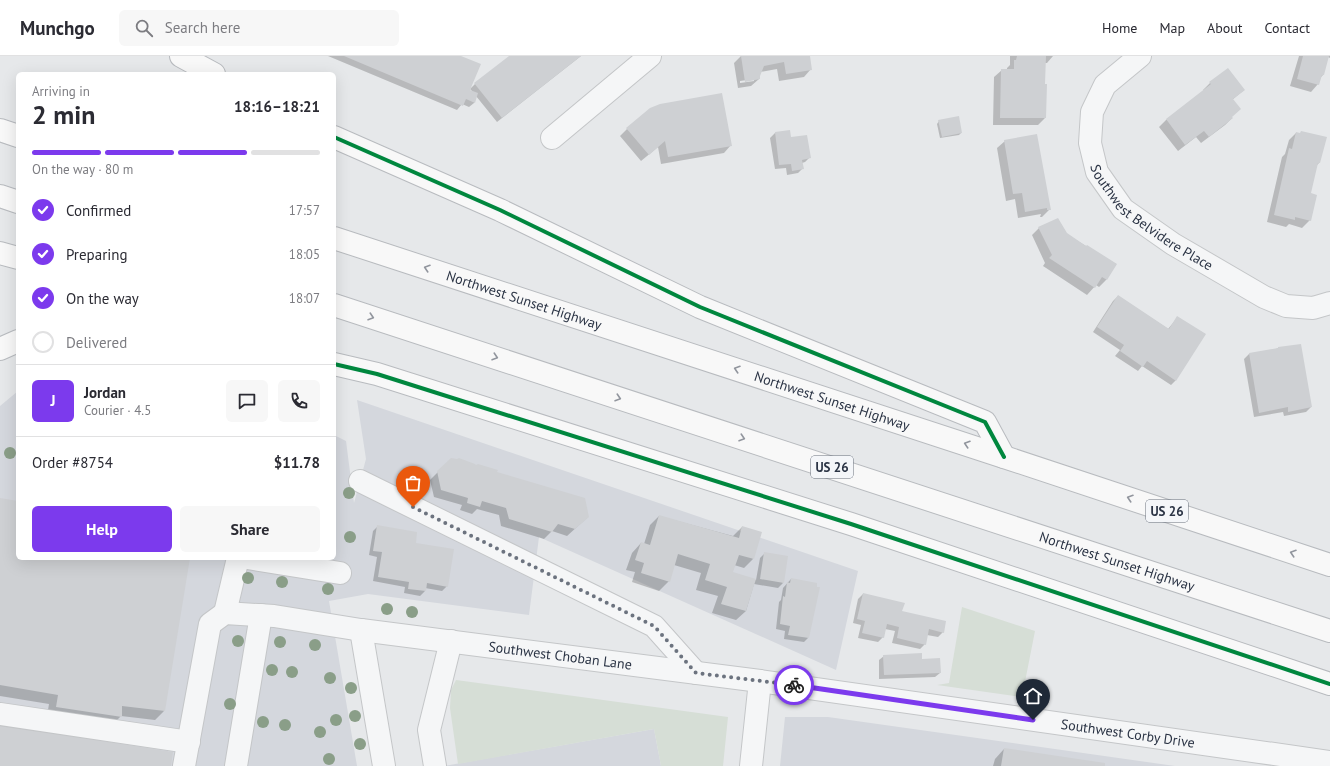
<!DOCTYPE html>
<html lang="en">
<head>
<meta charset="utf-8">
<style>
  body { margin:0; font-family:"PT Sans",sans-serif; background:#f7f7f7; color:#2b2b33; height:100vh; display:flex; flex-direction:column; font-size:15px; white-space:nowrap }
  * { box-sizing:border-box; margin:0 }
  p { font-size:13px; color:#7c7c81 }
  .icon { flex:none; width:22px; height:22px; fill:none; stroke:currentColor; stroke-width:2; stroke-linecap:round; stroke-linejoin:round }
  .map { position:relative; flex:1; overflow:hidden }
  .panel { position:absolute; left:16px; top:16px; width:320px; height:488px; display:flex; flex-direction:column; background:#fff; border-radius:6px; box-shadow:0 4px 16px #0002 }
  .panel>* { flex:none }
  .pin { position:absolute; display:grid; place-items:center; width:34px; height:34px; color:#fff; margin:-41px -17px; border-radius:50% 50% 50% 0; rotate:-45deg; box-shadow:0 0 4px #0007 }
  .pin .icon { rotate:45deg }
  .courier { position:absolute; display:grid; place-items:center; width:40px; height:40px; margin:-20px; border:3px solid #7c3aed; border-radius:50%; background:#fff; color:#222; box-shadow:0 1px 5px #0007 }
  .headline em { font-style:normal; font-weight:800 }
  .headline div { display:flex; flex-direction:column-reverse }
  .headline { display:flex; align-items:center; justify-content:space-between; height:68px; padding:0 16px }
  h1 { font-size:26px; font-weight:800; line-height:30px }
  .bar { display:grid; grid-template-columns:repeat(4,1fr); gap:6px 4px; align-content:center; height:48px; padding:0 16px }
  .bar i { height:5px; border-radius:3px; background:#e1e1e2 }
  .bar .selected { background:#7c3aed }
  .bar p { grid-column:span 4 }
  .line { display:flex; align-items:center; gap:10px; padding:0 16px; border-top:1px solid #e1e1e2 }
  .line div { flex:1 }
  .round { display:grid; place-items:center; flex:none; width:42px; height:42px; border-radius:6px; background:#f7f7f7 }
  ol { padding:0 16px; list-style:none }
  li { display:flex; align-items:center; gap:12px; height:44px }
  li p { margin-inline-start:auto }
  li .icon { padding:4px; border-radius:50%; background:#7c3aed; color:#fff; stroke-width:4 }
  li:last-child { color:#7c7c81 }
  li i { width:22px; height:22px; border:2px solid #e1e1e2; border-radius:50% }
  .cta { display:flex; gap:8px; margin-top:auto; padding:8px 16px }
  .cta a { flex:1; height:46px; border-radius:6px; background:#7c3aed; color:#fff; font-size:16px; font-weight:800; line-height:46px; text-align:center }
  .cta a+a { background:#f7f7f7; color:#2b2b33 }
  header { display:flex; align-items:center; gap:24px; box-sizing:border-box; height:56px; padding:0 20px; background:#fff; border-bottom:1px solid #e1e1e2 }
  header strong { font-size:19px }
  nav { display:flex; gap:22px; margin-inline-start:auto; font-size:14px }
  .search { width:280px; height:36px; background:#f7f7f7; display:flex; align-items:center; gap:10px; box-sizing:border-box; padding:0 14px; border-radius:6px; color:#7c7c81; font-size:15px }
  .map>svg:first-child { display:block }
  .built { fill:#d4d7dd }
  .green { fill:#d6ded6 }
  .shadow { fill:#0003; fill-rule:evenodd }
  .building { fill:#ced0d3 }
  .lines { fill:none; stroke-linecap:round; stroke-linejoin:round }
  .minor-casing { stroke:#c4c6c8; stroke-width:24 }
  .highway-casing { stroke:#b8bbbf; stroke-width:24 }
  .minor { stroke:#f5f6f7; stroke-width:22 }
  .highway { stroke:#f8f8f8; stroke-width:22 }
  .cycleway-casing { stroke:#f4f6f9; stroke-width:6 }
  .cycleway { stroke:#00873e; stroke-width:4 }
  .tree { fill:#8a9e88 }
  .oneway { stroke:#92969e }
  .done { stroke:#6c737f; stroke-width:4; stroke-dasharray:0 7.2 }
  .route { stroke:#7c3aed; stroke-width:5 }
  .labels { text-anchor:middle; stroke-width:4; stroke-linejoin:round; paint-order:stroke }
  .shield { fill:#f4f6f9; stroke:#676e7b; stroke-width:1 }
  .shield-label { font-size:13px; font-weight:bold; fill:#2b3445 }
  .street-label { font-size:14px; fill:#2b3445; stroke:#f4f6f9 }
</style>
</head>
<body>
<header>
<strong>Munchgo</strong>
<div class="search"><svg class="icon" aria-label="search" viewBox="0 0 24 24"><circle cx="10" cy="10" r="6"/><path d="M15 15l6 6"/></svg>Search here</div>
<nav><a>Home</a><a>Map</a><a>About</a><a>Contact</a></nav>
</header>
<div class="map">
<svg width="1330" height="710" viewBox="0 0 1330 710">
  <rect width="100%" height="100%" fill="#e6e8ea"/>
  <!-- built -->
  <g class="built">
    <polygon points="18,335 18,502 334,502 334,379 346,385 354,447 366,403 357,344 858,515 836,614 539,481 529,559 368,538 329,545 357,710 0,710 0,350"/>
    <polygon points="785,661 828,661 1175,710 780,710"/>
    <polygon points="654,673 661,710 444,710"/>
  </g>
  <!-- green -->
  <g class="green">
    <polygon points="962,551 1035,575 1022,641 937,629 949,627"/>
    <polygon points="456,624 728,661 723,710 661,710 654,673 458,708 450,652 451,634"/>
  </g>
  <!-- shadow -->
  <g class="shadow">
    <polygon points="328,0 458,0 468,35 473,36 470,33 475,28 511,0 581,0 497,66 476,40 474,47 469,51 462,48 457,54"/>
    <path d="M741,0H809L811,13L804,21L779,25L777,13L760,16L759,23L751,30L738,32L734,7ZM754,23V25L740,27V25Z"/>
    <polygon points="1010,0 1053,0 1047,7 1045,7 1044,28 1046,29 1045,62 1038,69 993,69 994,21 1002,14 1007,14 1007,12 1010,9"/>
    <polygon points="1299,0 1330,0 1330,2 1328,1 1323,19 1320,22 1318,28 1311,36 1290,30"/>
    <polygon points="1210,27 1244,34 1232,44 1232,62 1225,69 1201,87 1196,81 1178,95 1159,71 1166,64 1204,35 1203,34"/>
    <polygon points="939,65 961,77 959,79 940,82 937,68"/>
    <polygon points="627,73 731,89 724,97 661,108 658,91 641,105 620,80"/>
    <polygon points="775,77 790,82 810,101 805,106 802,107 803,112 798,117 787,119 786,112 775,113 770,82"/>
    <polygon points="1296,77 1319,107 1316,110 1310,138 1310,164 1302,172 1289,168 1286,171 1267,166 1282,101 1285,98 1289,84"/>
    <polygon points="1005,85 1050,153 1042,161 1040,161 1041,158 1018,162 1015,143 1006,145 997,92"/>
    <polygon points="1039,172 1066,178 1116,208 1106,224 1099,231 1096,229 1087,239 1043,210 1045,207 1032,179"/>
    <polygon points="1118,240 1168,273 1178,261 1176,324 1171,329 1142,310 1138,315 1115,300 1120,294 1093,276 1113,245"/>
    <polygon points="1278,292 1311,351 1306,356 1284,360 1283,356 1254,361 1244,303 1249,298 1276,293"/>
    <polygon points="451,403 496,417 588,461 567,480 552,475 544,483 501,470 499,459 477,453 472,458 460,454 462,449 434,441 430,424"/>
    <polygon points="0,443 18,446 18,502 188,502 164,655 155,664 121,660 111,670 47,660 49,648 0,640"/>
    <polygon points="659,460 733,480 742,471 753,503 744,512 734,509 732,517 756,524 760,502 765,497 783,527 778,532 754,528 746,555 736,564 712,557 718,540 696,534 701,517 674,509 669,525 659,535 632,526 635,516 626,514 632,497 641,487 644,488 650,469"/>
    <polygon points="378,470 415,488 447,530 442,535 425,532 425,535 420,540 404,537 405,531 373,525 377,501 369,499 373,475"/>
    <polygon points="791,523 808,582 804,586 784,583 785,575 776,573 779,546 781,544 783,532"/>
    <polygon points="863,538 901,556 943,576 938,581 927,579 925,588 920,593 892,587 895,575 885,573 883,581 878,586 858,582 861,569 853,567 858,543"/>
    <polygon points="884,600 921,604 940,617 935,621 879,623 879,604"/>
    <polygon points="1004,693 1104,710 993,710 995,703"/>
  </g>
  <!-- building -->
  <g class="building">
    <polygon points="344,0 461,0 481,8 470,34 478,37 475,47 466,43 463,50"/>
    <polygon points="509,0 581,0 502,62 474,27"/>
    <polygon points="741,0 810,0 812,14 786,18 784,6 764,10 760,20 760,23 745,26"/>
    <polygon points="1017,0 1046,0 1045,28 1047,28 1046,62 1000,62 1001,13 1014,13 1014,4 1016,4"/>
    <polygon points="1303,0 1329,0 1324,19 1322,19 1319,29 1297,23"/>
    <polygon points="1228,12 1245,34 1233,43 1241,53 1232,61 1233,62 1209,81 1204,75 1185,89 1166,63 1211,28 1209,26"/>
    <polygon points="722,37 732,90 668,101 665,85 649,99 626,72 650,52 660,48"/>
    <polygon points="959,60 962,77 942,81 938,64"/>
    <polygon points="790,74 791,81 807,79 811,102 802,104 804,113 792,115 791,108 779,109 775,76"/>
    <polygon points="1301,75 1327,81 1320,107 1318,107 1311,137 1317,139 1311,165 1295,161 1295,164 1274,159 1289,92 1292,93 1296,76 1300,77"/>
    <polygon points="1037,78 1051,154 1047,154 1047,152 1025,156 1022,137 1013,138 1004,84"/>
    <polygon points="1058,162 1067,177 1086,190 1087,189 1117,208 1107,224 1102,221 1095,232 1049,202 1052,199 1038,171"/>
    <polygon points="1118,239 1169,273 1177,260 1206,278 1176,325 1147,305 1143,311 1120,295 1124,289 1097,271"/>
    <polygon points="1301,288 1312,351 1288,356 1288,351 1259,357 1249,297 1278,292 1278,291"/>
    <polygon points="451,402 457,403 459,402 475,408 476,409 478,408 498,414 497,416 585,442 589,461 575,473 558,468 552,476 509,463 506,452 482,445 480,451 467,447 468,442 441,434 437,415"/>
    <polygon points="0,442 18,445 18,502 190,502 165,655 122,650 122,661 56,651 58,639 0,629"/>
    <polygon points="659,459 739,482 742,470 762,476 754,503 739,499 733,516 756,523 746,555 721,548 727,531 705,524 710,508 678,498 670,526 641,517 644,507 635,504 641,486 650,489"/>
    <polygon points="377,469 417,476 416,487 454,493 448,531 427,527 426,535 408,533 409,526 378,521 382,496 373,495"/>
    <polygon points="764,496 788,500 784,527 760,523"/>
    <polygon points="791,522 817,527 817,531 820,531 809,582 788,579 790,570 780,568 783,540 785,541 787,526 790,527"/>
    <polygon points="863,537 905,547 902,555 946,565 944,577 929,573 926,589 897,582 899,571 887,568 884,582 862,577 865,565 857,563"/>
    <polygon points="922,597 922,603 940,602 941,617 884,619 883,599"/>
    <polygon points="0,669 173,696 171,710 0,710"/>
    <polygon points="1004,692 1105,707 1105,710 1001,710"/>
  </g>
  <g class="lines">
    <!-- minor casing -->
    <g class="minor-casing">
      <g id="minor">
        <path id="s1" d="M1140,0L1105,29L1092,56L1090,87L1097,116L1123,153L1173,188L1264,241L1286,250L1313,252L1330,247"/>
        <polyline points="552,82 650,0"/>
        <polyline points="360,425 654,570 696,617"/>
        <polyline points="247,502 340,517"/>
        <polyline points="225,557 238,502"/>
        <polyline points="361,574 384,710"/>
        <polyline points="0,658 189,686"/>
        <path id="s2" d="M184,710L210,568L225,557L274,560L361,574L760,625L1330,706"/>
        <polyline points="236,710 261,559"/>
        <polyline points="435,710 429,674 451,585"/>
        <polyline points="751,710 760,625"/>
      </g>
    </g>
    <!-- highway casing -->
    <g class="highway-casing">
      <g id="highway">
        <polyline points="181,0 214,18"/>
        <polyline points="0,74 18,80"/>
        <polyline points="334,81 500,154 700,251 985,366 1004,401"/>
        <polyline points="0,140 18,146"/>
        <path id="s3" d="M334,182L1004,401L1330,509"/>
        <polyline points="0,197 18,202"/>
        <path id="s4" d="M334,249L1330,575"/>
        <polyline points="0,293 18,285"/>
        <polyline points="334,308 377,318 851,468 1330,628"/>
      </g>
    </g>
    <!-- minor -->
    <use href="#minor" class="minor"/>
    <!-- highway -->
    <use href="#highway" class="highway"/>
    <!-- cycleway casing -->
    <g class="cycleway-casing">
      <g id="cycleway">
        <polyline points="334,81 500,154 700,251 985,366 1004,401"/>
        <polyline points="334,308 377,318 851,468 1330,628"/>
      </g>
    </g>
    <!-- cycleway -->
    <use href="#cycleway" class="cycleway"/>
  </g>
  <!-- trees -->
  <g class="tree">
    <circle cx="10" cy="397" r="6"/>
    <circle cx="349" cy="437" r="6"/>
    <circle cx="350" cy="481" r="6"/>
    <circle cx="248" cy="522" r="6"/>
    <circle cx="282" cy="526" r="6"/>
    <circle cx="328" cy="533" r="6"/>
    <circle cx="387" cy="553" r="6"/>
    <circle cx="412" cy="556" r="6"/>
    <circle cx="238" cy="585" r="6"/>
    <circle cx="280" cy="586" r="6"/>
    <circle cx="315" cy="589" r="6"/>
    <circle cx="272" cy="614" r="6"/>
    <circle cx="292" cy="616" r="6"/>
    <circle cx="330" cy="622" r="6"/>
    <circle cx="351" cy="632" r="6"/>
    <circle cx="230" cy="648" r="6"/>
    <circle cx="355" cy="660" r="6"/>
    <circle cx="336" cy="664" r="6"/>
    <circle cx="263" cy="666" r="6"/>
    <circle cx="285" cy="669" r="6"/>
    <circle cx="320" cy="676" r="6"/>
    <circle cx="360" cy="688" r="6"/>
    <circle cx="329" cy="703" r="6"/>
  </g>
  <!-- one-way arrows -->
  <defs><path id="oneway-chevron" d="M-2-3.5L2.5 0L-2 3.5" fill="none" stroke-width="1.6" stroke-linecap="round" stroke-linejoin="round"/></defs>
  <g class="oneway">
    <use href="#oneway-chevron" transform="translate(427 212) rotate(-162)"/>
    <use href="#oneway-chevron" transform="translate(371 261) rotate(18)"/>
    <use href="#oneway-chevron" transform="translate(495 301) rotate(18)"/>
    <use href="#oneway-chevron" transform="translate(737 313) rotate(-162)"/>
    <use href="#oneway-chevron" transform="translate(618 342) rotate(18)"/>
    <use href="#oneway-chevron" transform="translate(742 382) rotate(18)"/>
    <use href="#oneway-chevron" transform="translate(967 388) rotate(-162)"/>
    <use href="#oneway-chevron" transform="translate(1130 442) rotate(-162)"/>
    <use href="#oneway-chevron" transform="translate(1293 497) rotate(-162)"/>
  </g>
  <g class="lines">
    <!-- done -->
    <polyline class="done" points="413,451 654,570 696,617 794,629"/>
    <!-- route -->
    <polyline class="route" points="794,629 1033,664"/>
  </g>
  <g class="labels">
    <!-- shield labels -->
    <g class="shield">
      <rect x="811" y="400" width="42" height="22" rx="3"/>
      <rect x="1146" y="444" width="42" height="22" rx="3"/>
    </g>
    <g class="shield-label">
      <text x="832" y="416">US 26</text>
      <text x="1167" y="460">US 26</text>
    </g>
    <!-- street labels -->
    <g class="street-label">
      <text dy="5" stroke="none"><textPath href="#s1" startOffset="208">Southwest Belvidere Place</textPath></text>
      <text dy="5" stroke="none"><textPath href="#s3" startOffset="200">Northwest Sunset Highway</textPath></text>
      <text dy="5" stroke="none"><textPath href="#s3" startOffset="524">Northwest Sunset Highway</textPath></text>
      <text dy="5" stroke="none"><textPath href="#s4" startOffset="824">Northwest Sunset Highway</textPath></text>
      <text dy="5" stroke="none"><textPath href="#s2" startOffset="501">Southwest Choban Lane</textPath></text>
      <text dy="5" stroke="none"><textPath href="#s2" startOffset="1074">Southwest Corby Drive</textPath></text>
    </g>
  </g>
</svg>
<div class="pin" style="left:413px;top:451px;background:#ea580c"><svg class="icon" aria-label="bag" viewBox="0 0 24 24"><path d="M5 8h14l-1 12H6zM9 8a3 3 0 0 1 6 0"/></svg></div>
<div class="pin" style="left:1033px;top:664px;background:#1f2937"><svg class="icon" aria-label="home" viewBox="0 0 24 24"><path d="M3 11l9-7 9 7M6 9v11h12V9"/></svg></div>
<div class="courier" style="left:794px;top:629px"><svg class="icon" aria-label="bike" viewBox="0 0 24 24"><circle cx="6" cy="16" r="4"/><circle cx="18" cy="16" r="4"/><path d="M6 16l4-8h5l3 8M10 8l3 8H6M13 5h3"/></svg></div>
<section class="panel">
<div class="headline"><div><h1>2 min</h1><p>Arriving in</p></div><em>18:16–18:21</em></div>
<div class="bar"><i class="selected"></i><i class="selected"></i><i class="selected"></i><i></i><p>On the way · 80 m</p></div>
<ol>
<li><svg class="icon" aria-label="check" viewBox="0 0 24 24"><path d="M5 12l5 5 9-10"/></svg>Confirmed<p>17:57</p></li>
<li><svg class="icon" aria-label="check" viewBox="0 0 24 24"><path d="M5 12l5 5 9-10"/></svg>Preparing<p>18:05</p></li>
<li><svg class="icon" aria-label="check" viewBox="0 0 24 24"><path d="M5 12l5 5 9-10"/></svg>On the way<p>18:07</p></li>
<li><i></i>Delivered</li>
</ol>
<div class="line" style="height:72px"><b class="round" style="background:#7c3aed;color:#fff">J</b><div><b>Jordan</b><p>Courier · 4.5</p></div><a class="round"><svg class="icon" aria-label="chat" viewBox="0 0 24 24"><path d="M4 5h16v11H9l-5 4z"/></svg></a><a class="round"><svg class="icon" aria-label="phone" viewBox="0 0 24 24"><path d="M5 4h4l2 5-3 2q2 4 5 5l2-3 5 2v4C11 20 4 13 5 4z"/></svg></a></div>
<div class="line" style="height:52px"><div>Order #8754</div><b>$11.78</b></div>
<div class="cta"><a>Help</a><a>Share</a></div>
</section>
</div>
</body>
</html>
